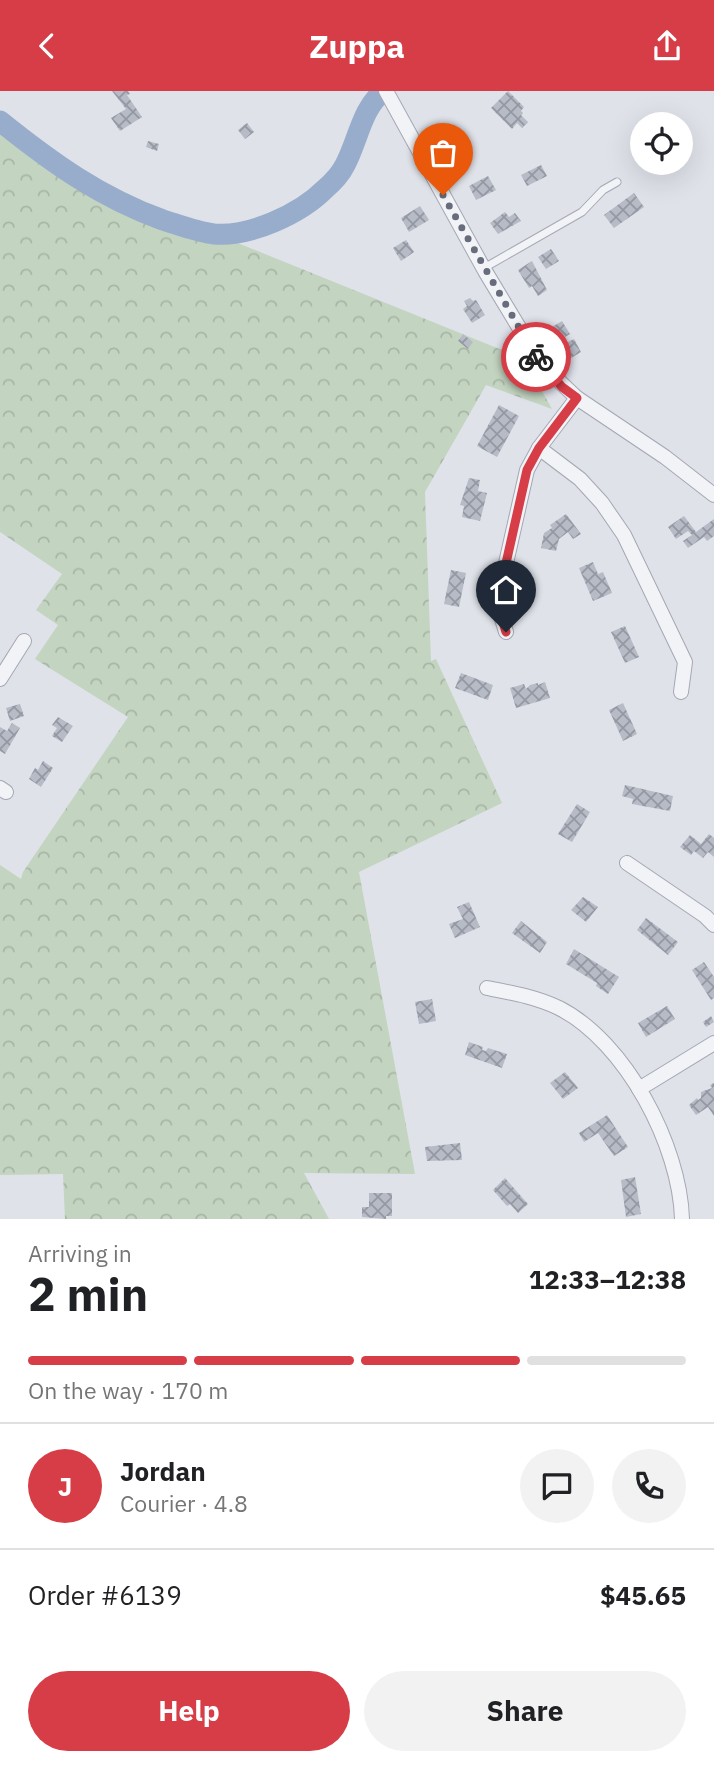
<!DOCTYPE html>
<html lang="en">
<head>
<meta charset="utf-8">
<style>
  body { margin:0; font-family:"IBM Plex Sans",sans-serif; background:#f2f2f2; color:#202124; height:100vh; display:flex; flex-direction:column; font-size:26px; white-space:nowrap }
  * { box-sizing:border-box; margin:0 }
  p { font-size:23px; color:#757577 }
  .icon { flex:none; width:38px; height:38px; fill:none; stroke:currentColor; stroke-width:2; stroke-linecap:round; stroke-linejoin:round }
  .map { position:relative; height:1128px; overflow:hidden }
  .sheet { display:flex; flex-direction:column; background:#fff; flex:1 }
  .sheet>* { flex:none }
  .controls { position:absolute; left:630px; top:21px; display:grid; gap:14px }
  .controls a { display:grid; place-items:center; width:63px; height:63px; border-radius:50%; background:#fff; box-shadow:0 7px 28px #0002; font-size:35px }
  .pin { position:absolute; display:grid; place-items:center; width:60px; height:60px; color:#fff; margin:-72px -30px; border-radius:50% 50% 50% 0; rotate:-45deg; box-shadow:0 0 7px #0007 }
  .pin .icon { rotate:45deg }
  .courier { position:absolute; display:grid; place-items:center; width:70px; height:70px; margin:-35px; border:5px solid #d63d47; border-radius:50%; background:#fff; color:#222; box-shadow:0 2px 9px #0007 }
  .overview em { font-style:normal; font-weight:700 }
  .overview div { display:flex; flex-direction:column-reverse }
  .overview { display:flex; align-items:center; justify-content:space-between; height:119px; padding:0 28px }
  h1 { font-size:46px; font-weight:700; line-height:52px }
  .bar { display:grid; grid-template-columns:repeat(4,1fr); gap:10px 7px; align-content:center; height:84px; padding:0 28px }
  .bar i { height:9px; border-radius:5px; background:#e0e0e0 }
  .bar .selected { background:#d63d47 }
  .bar p { grid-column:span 4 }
  .line { display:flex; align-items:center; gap:18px; padding:0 28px; border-top:2px solid #e0e0e0 }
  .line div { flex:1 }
  .round { display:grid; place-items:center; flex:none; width:74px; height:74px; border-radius:37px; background:#f2f2f2 }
  .button { display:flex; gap:14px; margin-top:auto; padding:14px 28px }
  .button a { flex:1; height:80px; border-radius:42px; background:#d63d47; color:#fff; font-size:28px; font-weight:700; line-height:80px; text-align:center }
  .button a+a { background:#f2f2f2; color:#202124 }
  header { display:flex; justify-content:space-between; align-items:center; height:91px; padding:0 28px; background:#d63d47; color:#fff; font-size:32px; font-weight:700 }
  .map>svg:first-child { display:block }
  .forest { fill:url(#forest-crowns) }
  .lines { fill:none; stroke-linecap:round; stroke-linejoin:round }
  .river { stroke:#98adcb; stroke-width:21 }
  .building { fill:url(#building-cross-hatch) }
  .service-casing { stroke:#a4a8b3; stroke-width:9 }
  .minor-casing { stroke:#a4a8b3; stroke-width:16 }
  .service { stroke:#f2f3f7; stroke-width:7 }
  .minor { stroke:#f2f3f7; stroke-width:14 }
  .done { stroke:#676d7c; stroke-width:7; stroke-dasharray:0 12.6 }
  .route { stroke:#d63d47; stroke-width:9 }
</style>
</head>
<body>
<header><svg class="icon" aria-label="back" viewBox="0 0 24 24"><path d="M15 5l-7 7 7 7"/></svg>Zuppa<svg class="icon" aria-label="share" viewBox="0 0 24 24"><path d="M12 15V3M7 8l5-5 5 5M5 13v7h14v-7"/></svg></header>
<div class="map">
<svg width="714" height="1128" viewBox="0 0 714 1128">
  <defs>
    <pattern id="forest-crowns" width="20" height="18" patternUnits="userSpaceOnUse" patternTransform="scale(1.75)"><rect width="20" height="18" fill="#c3d4c0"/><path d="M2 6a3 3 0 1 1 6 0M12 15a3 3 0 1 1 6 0" fill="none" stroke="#a8b6a6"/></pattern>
    <pattern id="building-cross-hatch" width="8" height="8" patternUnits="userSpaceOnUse" patternTransform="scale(1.75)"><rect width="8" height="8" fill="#b6bbc6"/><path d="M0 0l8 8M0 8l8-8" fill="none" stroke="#9498a2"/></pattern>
  </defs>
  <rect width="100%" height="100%" fill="#dfe2e9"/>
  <!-- forest -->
  <polygon class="forest" points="0,40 181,129 524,268 552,318 486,294 425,401 431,570 436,568 502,712 359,781 415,1083 304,1082 329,1128 65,1128 63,1083 0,1084 0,774 21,788 23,781 128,626 35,568 58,534 36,519 62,483 0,441"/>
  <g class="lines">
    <!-- river -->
    <path class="river" d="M0,30C51,71 101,107 163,129C179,134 197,141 214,143C250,146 300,123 325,98C332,92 341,82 345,74C358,50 362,16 384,0"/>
  </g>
  <!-- building -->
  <g class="building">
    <polygon points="112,0 128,0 130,3 127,4 142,26 120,40 111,27 126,18"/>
    <polygon points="508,0 524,16 521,20 523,22 521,24 528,31 522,37 517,32 512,38 491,17"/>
    <polygon points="247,32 254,41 245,48 238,39"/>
    <polygon points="148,50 159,53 157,60 146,56"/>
    <polygon points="541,74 547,85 527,95 521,84"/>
    <polygon points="488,85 496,99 476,109 469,95"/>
    <polygon points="634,102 644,116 614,137 604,124"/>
    <polygon points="420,115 429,129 409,141 401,127"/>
    <polygon points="505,121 509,126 515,122 521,130 498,143 490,132"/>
    <polygon points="406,149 414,161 401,170 393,157"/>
    <polygon points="551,158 559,170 546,178 538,166"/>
    <polygon points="532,170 547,199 538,205 532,195 529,197 518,179"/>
    <polygon points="470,207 473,210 476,209 485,224 472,232 463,218 467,215 464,210"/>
    <polygon points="562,230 570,243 555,252 547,239"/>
    <polygon points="463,243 473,251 468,258 458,250"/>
    <polygon points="574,248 581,261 566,270 558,256"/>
    <polygon points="499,314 519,325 497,366 477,355"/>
    <polygon points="469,387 480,389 478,400 487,402 480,430 462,426 464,415 460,414"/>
    <polygon points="566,423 581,443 573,448 568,441 559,448 556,460 541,457 544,442 552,437 550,434"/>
    <polygon points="684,425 696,441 714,428 714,445 707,450 704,446 688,457 683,450 692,444 688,440 676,448 668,436"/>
    <polygon points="593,471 598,483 603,481 612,502 593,510 579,477"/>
    <polygon points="451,479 466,482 459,516 444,513"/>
    <polygon points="625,535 639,566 625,572 611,541"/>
    <polygon points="461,582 493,594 488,609 455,597"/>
    <polygon points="545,591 550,607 516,617 510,597 524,593 526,598 530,594 538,592 538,594"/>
    <polygon points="623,612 637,643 623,650 609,619"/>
    <polygon points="20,613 24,625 10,630 6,617"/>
    <polygon points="58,626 73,635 62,651 52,645 57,637 52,634"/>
    <polygon points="12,632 20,637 5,663 0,660 0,636 7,640"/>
    <polygon points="43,670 53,677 41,696 29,688 35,677 38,679"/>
    <polygon points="625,694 673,705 670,720 632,713 633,708 622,705"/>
    <polygon points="577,713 590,721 572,751 558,743"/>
    <polygon points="709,743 714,747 714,766 708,761 703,767 694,760 691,764 680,756 690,744 701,753"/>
    <polygon points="583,806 598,816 586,831 571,819"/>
    <polygon points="469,811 480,836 455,847 449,833 463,828 457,816"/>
    <polygon points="646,827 678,851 668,864 637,839"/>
    <polygon points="521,830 547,851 540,862 512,842"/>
    <polygon points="574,858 619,886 608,903 596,895 597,892 566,873"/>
    <polygon points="704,871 714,886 714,907 711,909 692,879"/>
    <polygon points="432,908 436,930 419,933 415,911"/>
    <polygon points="667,915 675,928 646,946 638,932"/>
    <polygon points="711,925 714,931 706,936 703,931"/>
    <polygon points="469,951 483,956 482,959 486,960 488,957 507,963 502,977 465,964"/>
    <polygon points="565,981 578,997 563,1008 550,992"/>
    <polygon points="714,992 714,1025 708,1016 696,1024 689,1014 697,1007 698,1009 701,1007 701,1001 712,997 710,994"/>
    <polygon points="607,1024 628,1056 614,1065 598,1042 584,1051 579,1042"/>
    <polygon points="460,1052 462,1069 427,1070 425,1056"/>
    <polygon points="635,1086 641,1123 626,1126 621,1089"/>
    <polygon points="505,1087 528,1113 518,1122 510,1113 507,1115 493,1099"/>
    <polygon points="369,1102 392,1102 392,1125 386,1125 386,1128 362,1126 362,1116 369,1116"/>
  </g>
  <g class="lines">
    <!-- service casing -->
    <g class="service-casing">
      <polyline id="service" points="484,177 582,121 603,99 617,91"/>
    </g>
    <!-- minor casing -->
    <g class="minor-casing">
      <g id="minor">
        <polyline points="386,0 485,180 541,273 577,307 665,366 714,404"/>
        <polyline points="539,357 580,388 602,412 624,444 685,571 681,601"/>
        <polyline points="506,541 497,512 527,379 539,357 577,307"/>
        <polyline points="0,588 24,550"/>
        <polyline points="0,697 6,701"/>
        <polyline points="627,772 705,825 714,834"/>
        <path d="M487,897C513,902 536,906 559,917C626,951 680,1055 682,1128"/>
        <polyline points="639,998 714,952"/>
      </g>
    </g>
    <!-- service -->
    <use href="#service" class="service"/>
    <!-- minor -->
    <use href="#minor" class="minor"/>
  </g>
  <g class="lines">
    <!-- done -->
    <polyline class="done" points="443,104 536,266"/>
    <!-- route -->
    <polyline class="route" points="506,541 497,512 527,379 539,357 577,307 562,296 536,266"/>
  </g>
</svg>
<div class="controls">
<a><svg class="icon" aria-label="locate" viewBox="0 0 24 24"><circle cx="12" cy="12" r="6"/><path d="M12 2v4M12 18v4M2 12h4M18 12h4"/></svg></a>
</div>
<div class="pin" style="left:443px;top:104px;background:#ea580c"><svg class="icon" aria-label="bag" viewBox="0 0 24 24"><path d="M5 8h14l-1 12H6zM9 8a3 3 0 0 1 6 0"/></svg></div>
<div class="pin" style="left:506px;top:541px;background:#1f2937"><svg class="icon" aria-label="home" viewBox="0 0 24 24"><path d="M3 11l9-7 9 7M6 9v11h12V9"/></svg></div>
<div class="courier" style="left:536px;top:266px"><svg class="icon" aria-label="bike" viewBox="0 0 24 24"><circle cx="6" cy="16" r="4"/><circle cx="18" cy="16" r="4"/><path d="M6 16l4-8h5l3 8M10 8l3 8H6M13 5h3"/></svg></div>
</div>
<section class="sheet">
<div class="overview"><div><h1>2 min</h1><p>Arriving in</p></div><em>12:33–12:38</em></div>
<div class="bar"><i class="selected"></i><i class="selected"></i><i class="selected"></i><i></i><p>On the way · 170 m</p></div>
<div class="line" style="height:126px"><b class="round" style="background:#d63d47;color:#fff">J</b><div><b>Jordan</b><p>Courier · 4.8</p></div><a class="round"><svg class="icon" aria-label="chat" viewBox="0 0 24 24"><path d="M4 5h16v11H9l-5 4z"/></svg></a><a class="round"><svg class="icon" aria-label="phone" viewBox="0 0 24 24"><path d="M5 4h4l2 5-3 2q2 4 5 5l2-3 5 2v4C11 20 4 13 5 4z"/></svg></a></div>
<div class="line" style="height:91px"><div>Order #6139</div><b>$45.65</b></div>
<div class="button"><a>Help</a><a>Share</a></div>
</section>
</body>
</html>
